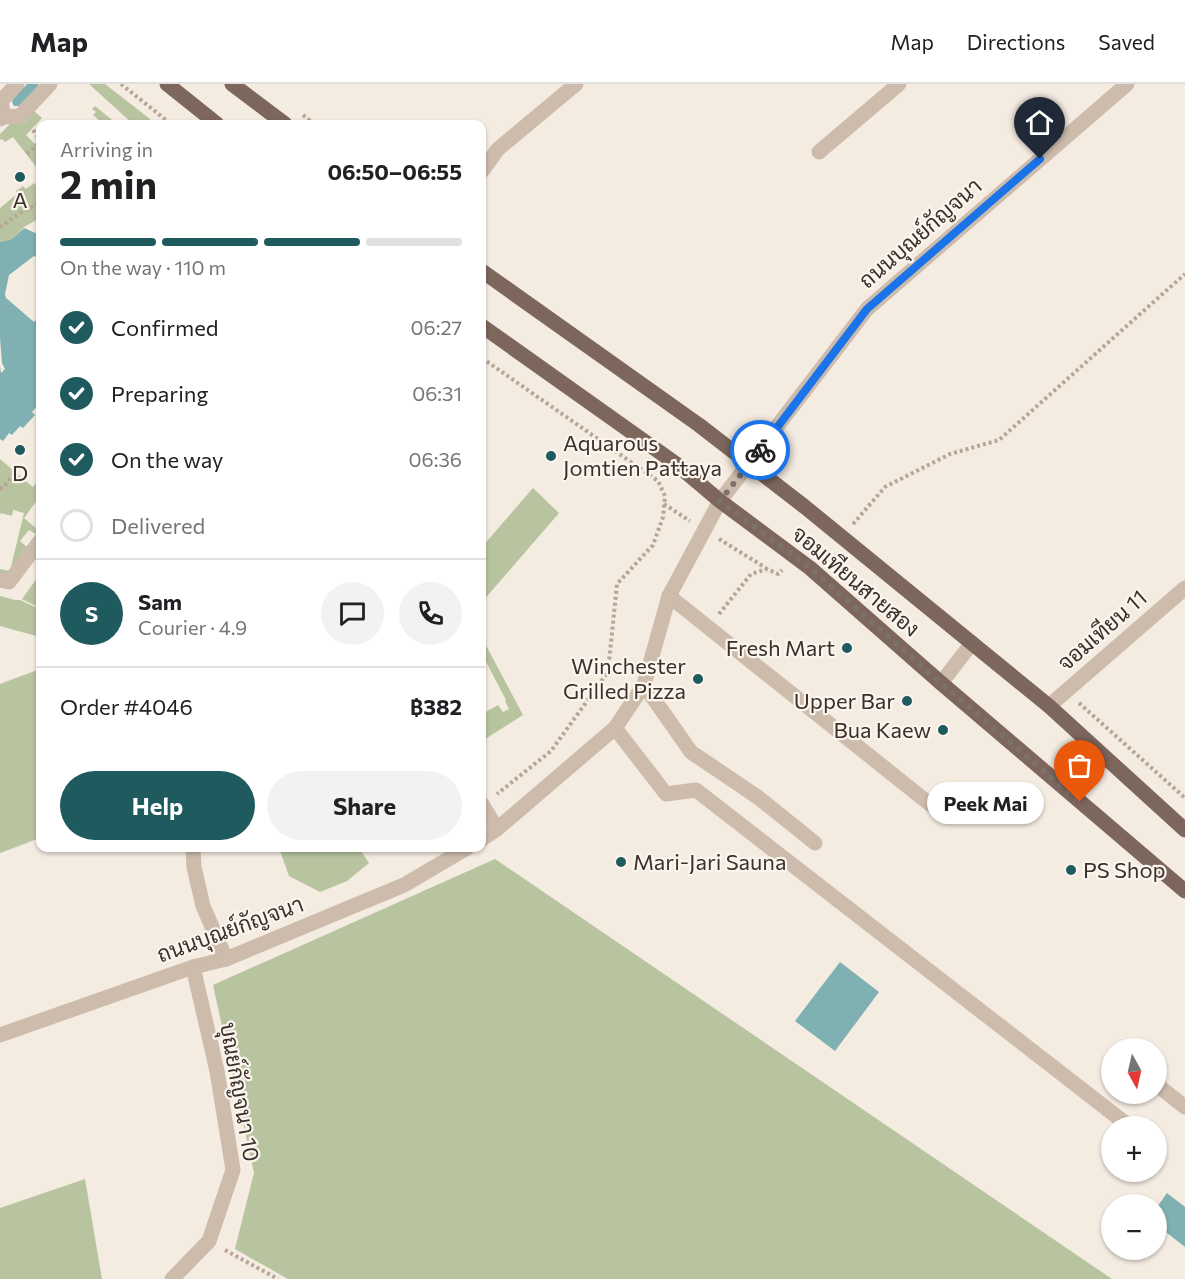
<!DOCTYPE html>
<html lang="en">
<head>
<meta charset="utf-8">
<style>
  body { margin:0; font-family:Commissioner,Sarabun,sans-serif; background:#f2f2f2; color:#202124; height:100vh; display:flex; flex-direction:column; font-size:22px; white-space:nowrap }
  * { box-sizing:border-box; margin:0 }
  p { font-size:20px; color:#757577 }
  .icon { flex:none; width:33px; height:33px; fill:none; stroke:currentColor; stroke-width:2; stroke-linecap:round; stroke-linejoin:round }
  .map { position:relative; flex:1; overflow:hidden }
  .drawer { position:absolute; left:36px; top:36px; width:450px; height:732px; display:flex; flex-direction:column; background:#fff; border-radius:12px; box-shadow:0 2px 4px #0004 }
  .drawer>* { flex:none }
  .needle { width:39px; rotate:172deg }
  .buttons { position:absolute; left:1101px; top:954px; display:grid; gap:12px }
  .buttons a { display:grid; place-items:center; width:66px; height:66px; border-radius:50%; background:#fff; box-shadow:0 2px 4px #0004; font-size:30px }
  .pin { position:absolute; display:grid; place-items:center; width:51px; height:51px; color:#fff; margin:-62px -26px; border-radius:50% 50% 50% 0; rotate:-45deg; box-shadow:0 0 6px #0007 }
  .pin .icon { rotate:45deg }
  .courier { position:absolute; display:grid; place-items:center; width:60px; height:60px; margin:-30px; border:4px solid #1a73e8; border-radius:50%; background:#fff; color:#222; box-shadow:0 2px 8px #0007 }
  .bubble { position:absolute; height:42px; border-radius:21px; background:#fff; box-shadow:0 2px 4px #0004; font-size:20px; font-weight:700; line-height:42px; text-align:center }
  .head em { font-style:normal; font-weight:700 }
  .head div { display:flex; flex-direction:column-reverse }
  .head { display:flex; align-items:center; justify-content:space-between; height:102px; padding:0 24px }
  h1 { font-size:39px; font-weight:700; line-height:45px }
  .bar { display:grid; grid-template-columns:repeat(4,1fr); gap:9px 6px; align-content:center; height:72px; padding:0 24px }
  .bar i { height:8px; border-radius:4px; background:#e0e0e0 }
  .bar .selected { background:#1f5a5e }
  .bar p { grid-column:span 4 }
  .line { display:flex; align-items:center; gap:15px; padding:0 24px; border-top:2px solid #e0e0e0 }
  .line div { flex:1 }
  .round { display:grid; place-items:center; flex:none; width:63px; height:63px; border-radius:32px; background:#f2f2f2 }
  ol { padding:0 24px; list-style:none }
  li { display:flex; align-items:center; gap:18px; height:66px }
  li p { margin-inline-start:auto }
  li .icon { padding:6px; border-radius:50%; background:#1f5a5e; color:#fff; stroke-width:4 }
  li:last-child { color:#757577 }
  li i { width:33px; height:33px; border:3px solid #e0e0e0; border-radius:50% }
  .cta { display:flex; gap:12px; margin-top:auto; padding:12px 24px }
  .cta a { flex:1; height:69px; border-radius:36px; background:#1f5a5e; color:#fff; font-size:24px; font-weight:700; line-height:69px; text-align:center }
  .cta a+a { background:#f2f2f2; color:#202124 }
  header { display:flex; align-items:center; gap:36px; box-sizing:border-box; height:84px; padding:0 30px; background:#fff; border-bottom:2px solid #e0e0e0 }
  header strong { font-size:28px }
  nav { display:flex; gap:33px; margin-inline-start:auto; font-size:21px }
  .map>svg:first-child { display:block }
  .green { fill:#b8c4a0 }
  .water { fill:#7fb0b2 }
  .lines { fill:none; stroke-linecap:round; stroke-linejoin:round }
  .path { stroke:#b9a596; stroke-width:4; stroke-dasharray:3 3; stroke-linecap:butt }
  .minor { stroke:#cdbbac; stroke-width:15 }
  .major { stroke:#7d675c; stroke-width:15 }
  .done { stroke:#7c716b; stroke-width:6; stroke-dasharray:0 10.8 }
  .route { stroke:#1a73e8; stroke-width:8 }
  .poi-dot { fill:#1f5a5e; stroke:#fbf5ee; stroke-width:2 }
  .labels { text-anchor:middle; stroke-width:4.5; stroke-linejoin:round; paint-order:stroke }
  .poi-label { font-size:22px; fill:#3b302b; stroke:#fbf5ee; text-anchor:end }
  .street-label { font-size:22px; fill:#3b302b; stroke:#fbf5ee }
</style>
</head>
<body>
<header>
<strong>Map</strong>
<nav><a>Map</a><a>Directions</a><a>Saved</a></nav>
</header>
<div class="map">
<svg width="1185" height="1195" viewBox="0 0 1185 1195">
  <rect width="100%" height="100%" fill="#f4ebe1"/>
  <!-- green -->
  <g class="green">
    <polygon points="89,0 105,0 150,35 145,40 133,40"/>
    <polygon points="95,22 117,40 103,40 93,31 96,28 92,25"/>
    <polygon points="34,27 42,34 26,51 40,65 40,88 13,53 5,58 2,55 0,56 0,50 13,37 25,38"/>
    <polygon points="34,99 38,104 40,102 40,134 24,143 12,155 0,158 0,124 17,110 16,107 23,102 26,105"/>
    <polygon points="0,375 33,403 40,394 40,412 24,434 37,445 40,442 37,451 29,446 20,457 27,463 10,489 4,491 0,490 0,485 10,487 24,429 13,426 12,432 1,429 0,431"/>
    <polygon points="533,404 559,429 482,518 482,463"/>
    <polygon points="40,490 40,524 22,515"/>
    <polygon points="0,512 15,516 20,516 40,525 40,553 0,542"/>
    <polygon points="482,554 523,631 482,657 482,630 498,621 503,628 509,625 505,617 506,616 482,570"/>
    <polygon points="40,585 40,754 0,769 0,600"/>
    <polygon points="279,764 359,764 369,779 347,797 320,808 289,792"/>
    <polygon points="495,775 1112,1195 288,1195 235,1165 254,1089 213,901"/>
    <polygon points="85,1095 102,1195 0,1195 0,1124"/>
  </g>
  <!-- water -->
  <g class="water">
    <polygon points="27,0 38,0 38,2 19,22 14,22 12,18 13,15"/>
    <polygon points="24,144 40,151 40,174 34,172 9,191 5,210 6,214 34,238 37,235 40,238 40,314 37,318 39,320 32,328 35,331 23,344 20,342 12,351 9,349 3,357 0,355 0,282 1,289 5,285 2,279 0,254 0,158 12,155"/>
    <polygon points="840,878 879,908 835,967 795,937"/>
    <polygon points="1167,1109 1185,1123 1185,1163 1157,1141 1157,1123"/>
  </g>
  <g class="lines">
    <!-- path -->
    <g class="path">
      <polyline points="121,0 171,40"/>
      <polyline points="303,31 314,40"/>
      <polyline points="33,46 40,56"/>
      <polyline points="27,70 40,58"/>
      <polyline points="0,143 20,129 40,119"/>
      <polyline points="482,274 658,397 665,412 663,433 653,461 617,500 608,588 551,667 497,710"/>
      <polyline points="0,404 3,404 15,388"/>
      <polyline points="664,420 690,437"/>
      <polyline points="853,440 885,403 950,370 999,356 1185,190"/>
      <polyline points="719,455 766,484"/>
      <polyline points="719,530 751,490 767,485 778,490 782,486"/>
      <polyline points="1079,619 1185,714"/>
      <polyline points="225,1166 278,1195"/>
    </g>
    <!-- minor -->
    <g class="minor">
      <polyline points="4,33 1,17 17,0"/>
      <polyline points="0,35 4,33 20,32 50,0"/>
      <polyline points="819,68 899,0"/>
      <polyline points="482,87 498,65 576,0"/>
      <polyline points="0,496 9,498 40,457"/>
      <polyline points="669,512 931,721"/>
      <polyline points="941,599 972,559"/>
      <polyline points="644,601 691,668 759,714 815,759"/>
      <polyline points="1049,622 1185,504"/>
      <polyline points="615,644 666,710 696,706 1129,1042"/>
      <polyline points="482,720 497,745"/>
      <polyline points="482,755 497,745 615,644 644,601 669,512 720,417 867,225 1127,0"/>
      <polyline points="193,764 194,783 203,822 226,875"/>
      <polyline points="0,951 193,883 226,875 404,801 467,764"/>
      <polyline points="1156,1000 1185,1023"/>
      <polyline points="172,1195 209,1157 233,1086 217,987 193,883"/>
    </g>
    <!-- major -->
    <g class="major">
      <polyline points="167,0 217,40"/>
      <polyline points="232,0 285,40"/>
      <polyline points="482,187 699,341 805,423 1049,622 1185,746"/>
      <polyline points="482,242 675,379 720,417 810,484 941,599 1185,807"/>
    </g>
  </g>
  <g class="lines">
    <!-- done -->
    <polyline class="done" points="760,366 720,417 810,484 941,599 1080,718"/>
    <!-- route -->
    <polyline class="route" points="760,366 867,225 1040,75"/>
  </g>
  <!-- markers -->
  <g class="poi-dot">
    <circle cx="20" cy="93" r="6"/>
    <circle cx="20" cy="366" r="6"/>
    <circle cx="551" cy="372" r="6"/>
    <circle cx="847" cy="564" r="6"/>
    <circle cx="698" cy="595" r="6"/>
    <circle cx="907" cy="617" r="6"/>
    <circle cx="943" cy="646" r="6"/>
    <circle cx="621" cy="778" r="6"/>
    <circle cx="1071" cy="786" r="6"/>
  </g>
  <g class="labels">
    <!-- poi labels -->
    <g class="poi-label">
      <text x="20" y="124" text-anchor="middle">A</text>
      <text x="563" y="367" text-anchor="start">Aquarous<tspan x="563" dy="25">Jomtien Pattaya</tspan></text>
      <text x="20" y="397" text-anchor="middle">D</text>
      <text x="835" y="572">Fresh Mart</text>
      <text x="686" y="590">Winchester<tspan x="686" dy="25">Grilled Pizza</tspan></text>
      <text x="895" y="625">Upper Bar</text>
      <text x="931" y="654">Bua Kaew</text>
      <text x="633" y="786" text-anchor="start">Mari-Jari Sauna</text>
      <text x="1083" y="794" text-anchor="start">PS Shop</text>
    </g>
    <!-- street labels -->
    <g class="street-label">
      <text transform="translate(920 149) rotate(-41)" y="8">ถนนบุณย์กัญจนา</text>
      <text transform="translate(856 497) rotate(40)" y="8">จอมเทียนสายสอง</text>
      <text transform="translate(1102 546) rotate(-41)" y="8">จอมเทียน 11</text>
      <text transform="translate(230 845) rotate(-20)" y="8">ถนนบุณย์กัญจนา</text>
      <text transform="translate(240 1008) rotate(80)" y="8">บุณย์กัญจนา 10</text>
    </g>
  </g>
</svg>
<div class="buttons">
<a><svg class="needle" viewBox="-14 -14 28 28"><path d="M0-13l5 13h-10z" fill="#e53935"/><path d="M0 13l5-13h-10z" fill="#757577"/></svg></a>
<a>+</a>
<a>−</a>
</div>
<div class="pin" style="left:1080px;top:718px;background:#ea580c"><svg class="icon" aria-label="bag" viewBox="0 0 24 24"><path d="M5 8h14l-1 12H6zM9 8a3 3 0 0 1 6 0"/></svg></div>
<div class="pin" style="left:1040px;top:75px;background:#1f2937"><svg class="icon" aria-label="home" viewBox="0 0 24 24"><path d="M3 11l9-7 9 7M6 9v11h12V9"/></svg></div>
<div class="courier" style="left:760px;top:366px"><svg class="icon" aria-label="bike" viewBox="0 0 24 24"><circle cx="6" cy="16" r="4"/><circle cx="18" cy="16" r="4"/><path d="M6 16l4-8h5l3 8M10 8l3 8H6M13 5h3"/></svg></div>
<div class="bubble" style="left:927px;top:698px;width:117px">Peek Mai</div>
<section class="drawer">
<div class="head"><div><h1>2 min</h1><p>Arriving in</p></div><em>06:50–06:55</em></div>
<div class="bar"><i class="selected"></i><i class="selected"></i><i class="selected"></i><i></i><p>On the way · 110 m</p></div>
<ol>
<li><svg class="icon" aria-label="check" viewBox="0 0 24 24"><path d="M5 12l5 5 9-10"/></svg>Confirmed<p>06:27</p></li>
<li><svg class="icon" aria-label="check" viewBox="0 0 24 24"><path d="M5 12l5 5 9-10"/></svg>Preparing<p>06:31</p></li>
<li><svg class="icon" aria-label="check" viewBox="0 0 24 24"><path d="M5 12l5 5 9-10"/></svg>On the way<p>06:36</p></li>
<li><i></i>Delivered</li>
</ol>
<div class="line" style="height:108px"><b class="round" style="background:#1f5a5e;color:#fff">S</b><div><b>Sam</b><p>Courier · 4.9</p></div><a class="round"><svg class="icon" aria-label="chat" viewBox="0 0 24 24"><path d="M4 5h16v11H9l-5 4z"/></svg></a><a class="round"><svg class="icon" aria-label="phone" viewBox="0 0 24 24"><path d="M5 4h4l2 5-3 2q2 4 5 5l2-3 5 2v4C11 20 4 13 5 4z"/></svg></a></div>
<div class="line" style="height:78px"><div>Order #4046</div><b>฿382</b></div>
<div class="cta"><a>Help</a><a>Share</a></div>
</section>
</div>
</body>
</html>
